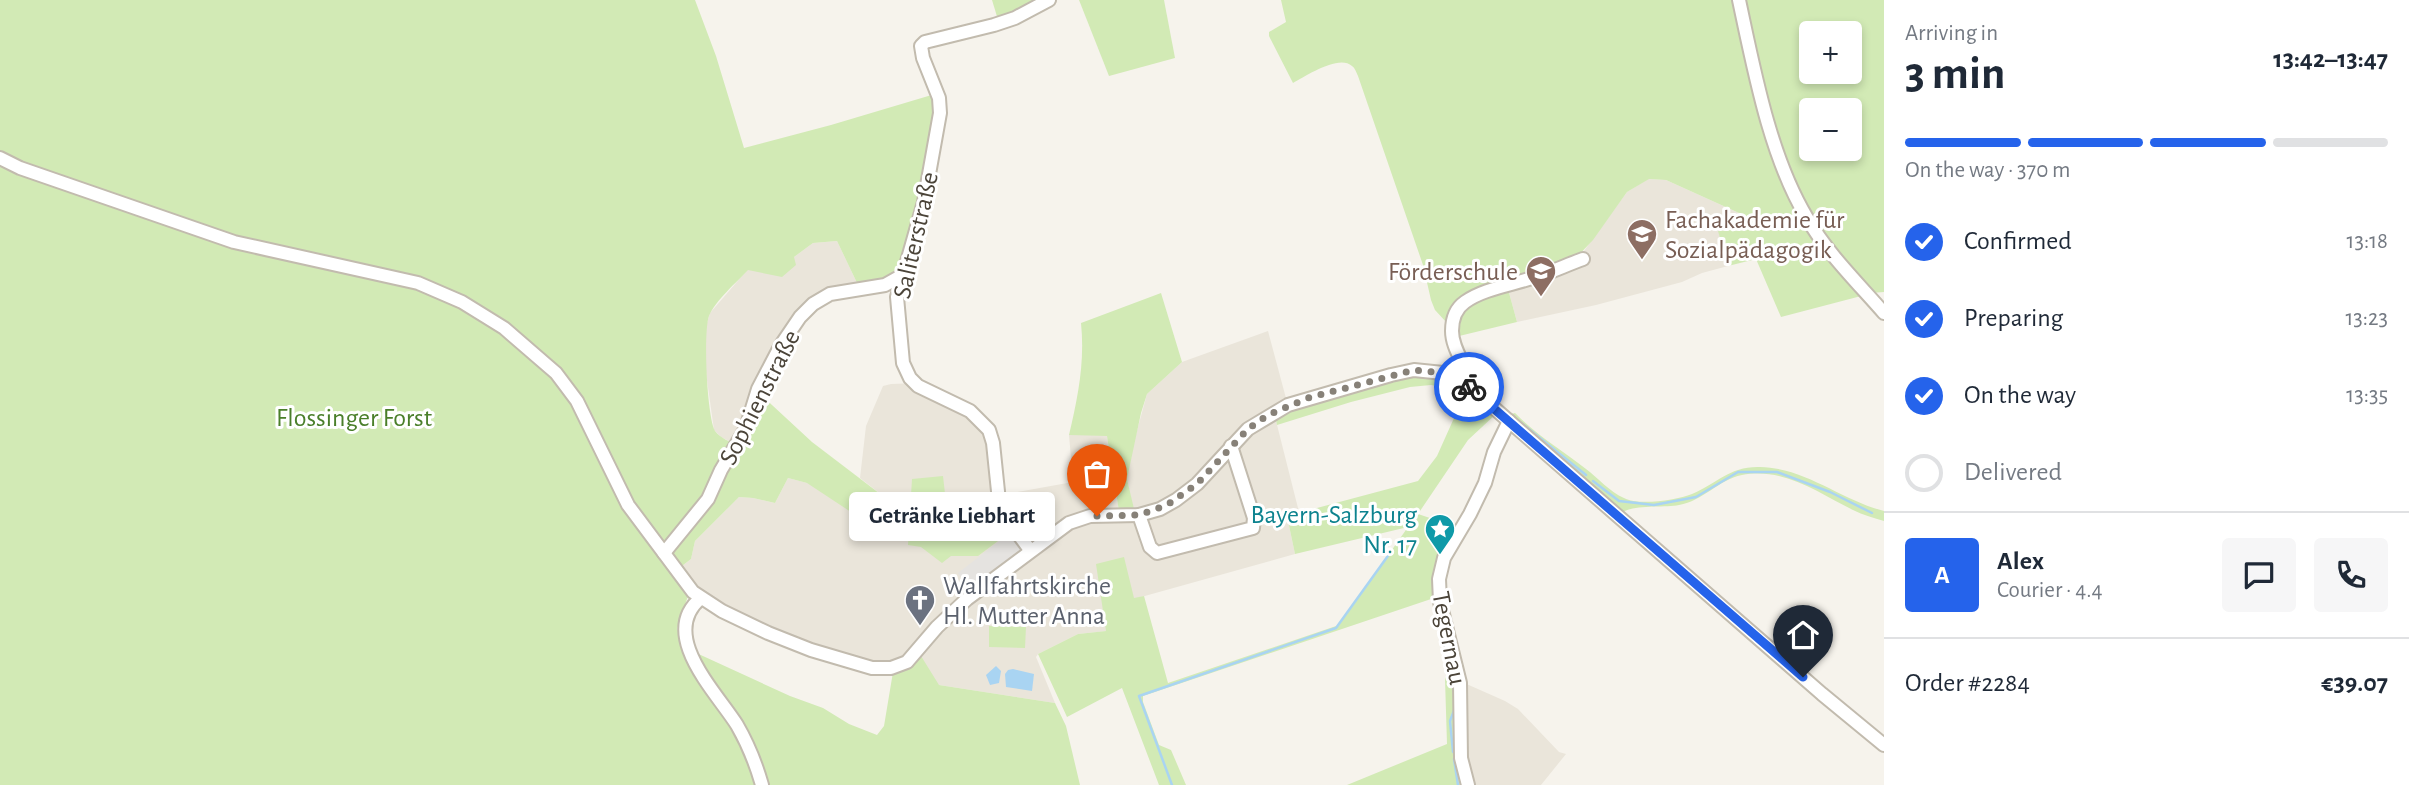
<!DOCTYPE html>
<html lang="en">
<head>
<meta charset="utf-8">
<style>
  body { margin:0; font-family:"Alegreya Sans",sans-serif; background:#f6f6f7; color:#1f2937; height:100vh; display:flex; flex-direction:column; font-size:26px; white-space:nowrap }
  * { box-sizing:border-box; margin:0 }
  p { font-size:23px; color:#747a83 }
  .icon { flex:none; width:38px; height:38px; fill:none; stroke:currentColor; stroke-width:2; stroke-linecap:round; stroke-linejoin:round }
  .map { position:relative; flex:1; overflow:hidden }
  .details { display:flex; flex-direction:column; background:#fff; width:525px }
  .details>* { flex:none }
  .fabs { position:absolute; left:1799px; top:21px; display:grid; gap:14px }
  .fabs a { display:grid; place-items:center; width:63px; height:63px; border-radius:7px; background:#fff; box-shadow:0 4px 10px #0003; font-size:35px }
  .pin { position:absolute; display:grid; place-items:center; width:60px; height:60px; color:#fff; margin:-72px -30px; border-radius:50% 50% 50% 0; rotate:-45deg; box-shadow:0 0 7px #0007 }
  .pin .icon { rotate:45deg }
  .courier { position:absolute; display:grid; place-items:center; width:70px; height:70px; margin:-35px; border:5px solid #2563eb; border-radius:50%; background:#fff; color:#222; box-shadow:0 2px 9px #0007 }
  .bubble { position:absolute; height:49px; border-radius:7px; background:#fff; box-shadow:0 4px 10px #0003; font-size:23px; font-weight:700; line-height:49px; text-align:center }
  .summary em { font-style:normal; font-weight:700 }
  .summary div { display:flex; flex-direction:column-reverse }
  .summary { display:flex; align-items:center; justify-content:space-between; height:119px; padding:0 21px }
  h1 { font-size:46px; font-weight:700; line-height:52px }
  .bar { display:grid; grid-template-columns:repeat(4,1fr); gap:10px 7px; align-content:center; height:84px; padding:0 21px }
  .bar i { height:9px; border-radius:5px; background:#e0e1e3 }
  .bar .selected { background:#2563eb }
  .bar p { grid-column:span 4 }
  .line { display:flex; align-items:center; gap:18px; padding:0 21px; border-top:2px solid #e0e1e3 }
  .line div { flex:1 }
  .round { display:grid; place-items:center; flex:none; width:74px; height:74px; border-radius:7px; background:#f6f6f7 }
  ol { padding:0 21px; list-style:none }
  li { display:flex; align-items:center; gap:21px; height:77px }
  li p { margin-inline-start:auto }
  li .icon { padding:7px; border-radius:50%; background:#2563eb; color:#fff; stroke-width:4 }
  li:last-child { color:#747a83 }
  li i { width:38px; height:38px; border:4px solid #e0e1e3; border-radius:50% }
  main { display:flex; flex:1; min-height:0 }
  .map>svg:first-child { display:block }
  .residential { fill:#eae5da }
  .green { fill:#d2eab5; fill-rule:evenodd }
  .parking { fill:#e5e3e0 }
  .water { fill:#a9d4f2 }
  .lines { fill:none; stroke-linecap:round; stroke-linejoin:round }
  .stream { stroke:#a9d4f2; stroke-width:2.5 }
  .minor-casing { stroke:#c2bbae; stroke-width:16 }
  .minor { stroke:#fff; stroke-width:12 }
  .done { stroke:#878178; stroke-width:7; stroke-dasharray:0 12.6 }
  .route { stroke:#2563eb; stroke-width:9 }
  .labels { text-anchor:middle; stroke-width:6; stroke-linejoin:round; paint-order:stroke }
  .education-label { font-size:26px; fill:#785e54; stroke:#fff; text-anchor:start }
  .street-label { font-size:26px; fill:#4b4439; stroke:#fff }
  .park-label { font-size:26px; fill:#4a7f2a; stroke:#fff }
  .culture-label { font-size:26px; fill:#0d838f; stroke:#fff; text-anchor:end }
  .worship-label { font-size:26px; fill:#5b616d; stroke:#fff; text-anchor:start }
</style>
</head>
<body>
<main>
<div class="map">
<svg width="1884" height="785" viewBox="0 0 1884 785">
  <rect width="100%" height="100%" fill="#f6f3ec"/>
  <!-- residential -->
  <g class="residential">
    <polygon points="1648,179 1666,180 1739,213 1751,225 1747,228 1719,231 1728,266 1702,273 1682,282 1596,305 1517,322 1508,289 1575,259 1584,251 1627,192"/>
    <polygon points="837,241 858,285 813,307 786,343 738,446 721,437 714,430 706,373 706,326 710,313 748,269 794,257 813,243"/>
    <polygon points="1268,331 1287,402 1273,409 1299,512 1287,516 1295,554 1134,599 1107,631 1078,634 1038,654 1036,657 1055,703 939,685 793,641 709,600 678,569 691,559 695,541 739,497 753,498 775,503 788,478 896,506 860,478 866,426 883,386 891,384 919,383 988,423 1001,495 1073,482 1069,435 1107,435 1119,510 1133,509 1127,479 1132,449 1147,394 1182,362"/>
    <polygon points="1462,682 1505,701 1518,709 1559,752 1566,754 1541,785 1470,785 1463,757"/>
  </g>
  <!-- green -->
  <g class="green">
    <path d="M0,0H695L716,56L744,148L831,125L935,94L938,109L920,209L899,271L894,277L858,285L837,241L813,243L794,257L796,265L782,277L748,270C737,282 715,301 709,316C703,332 707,417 715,431C720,438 731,442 738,446L759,393L812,442L896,506L891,516L860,518L807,483L788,478L775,503L753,498L739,497L695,541L691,559L678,569L691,587L677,629L692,651L790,696L823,708L849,724L877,735L884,726L893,672L921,656L939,685L1055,703L1066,726L1080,785H0Z"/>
    <polygon points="992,0 1053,0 999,23"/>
    <polygon points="1079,0 1164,0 1175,58 1109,76"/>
    <path d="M1281,0H1737L1786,185L1865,295L1781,317L1756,259L1728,266L1718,231L1747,228L1751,225L1739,213L1666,180L1649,179L1627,192L1593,240L1575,259L1485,289L1447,323L1435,310L1431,300L1423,265L1358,76C1356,72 1355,68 1352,66C1339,54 1306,76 1293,83L1269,36V32L1286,22Z"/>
    <path d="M1743,0H1884V292L1871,293L1811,220L1777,142ZM1811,33H1850V72H1811ZM1811,110H1850V149H1811Z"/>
    <path d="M1508,289L1517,322L1455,337C1458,299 1476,301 1508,289Z"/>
    <path d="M1161,293L1182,362L1147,394L1141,413L1127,479L1134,509L1119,511L1107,436L1069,435C1078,397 1085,362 1081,323Z"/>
    <polygon points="1414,373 1455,382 1496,414 1468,440 1418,514 1436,520 1437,537 1447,544 1437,597 1143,696 1143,702 1159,745 1171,750 1186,785 1159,785 1122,688 1067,717 1038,654 1078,634 1106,631 1096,564 1124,557 1134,598 1144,596 1168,683 1339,625 1408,527 1295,554 1287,516 1418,481 1437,456 1463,398 1441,387 1431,385 1410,387 1351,402 1277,425 1275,416 1295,406"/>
    <path d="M1515,413C1535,434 1563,451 1586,469C1598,478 1610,492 1624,498C1639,506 1676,500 1692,494C1718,483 1730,466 1760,467C1806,468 1841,500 1884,511V521C1874,518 1863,515 1853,510C1818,493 1784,467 1742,475C1718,480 1703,501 1679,505C1664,508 1629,504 1621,514L1507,415Z"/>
    <polygon points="943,476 950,538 1004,530 1006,535 978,556 951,556 942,563 921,547 908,545 912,479"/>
    <polygon points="989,626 1026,627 1025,648 989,647"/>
    <polygon points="1448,642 1457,677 1466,785 1347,785 1447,744 1445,679 1448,672 1443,645"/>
  </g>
  <!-- parking -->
  <polygon class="parking" points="1011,532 1026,550 971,591 958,573"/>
  <!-- water -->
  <g class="water">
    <polygon points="996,666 1001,671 999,683 990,685 986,675"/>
    <polygon points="1013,669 1034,674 1032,691 1006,687 1005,674 1008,670"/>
  </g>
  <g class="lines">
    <!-- stream -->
    <g class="stream">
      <polyline points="1520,422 1586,475"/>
      <polyline points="1593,481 1619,501 1654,505 1696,497 1738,472 1777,472 1830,492 1872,513"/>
      <polyline points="1448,660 1454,691"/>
      <polyline points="1453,752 1450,721 1455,708"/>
      <polyline points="1454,759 1458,785"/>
      <polyline points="1172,785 1139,696 1336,628 1390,553"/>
    </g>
    <!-- minor casing -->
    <g class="minor-casing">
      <g id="minor">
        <path d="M1739,0C1754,70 1770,157 1807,218C1827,253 1858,283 1884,313"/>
        <polyline points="0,158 20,168 234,242 418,283 462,302 504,328 556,373 577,401 628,505 693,592 722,611 768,633 811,650 872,668 891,668 907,662 937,627 967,599 1069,523 1090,516 1139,515 1160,509 1176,500 1197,484 1248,429 1288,405 1391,375 1414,370 1443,373 1457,378 1471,388 1822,694 1884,745"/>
        <path d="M1471,388C1469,368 1452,351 1452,331C1452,319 1455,309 1465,302C1483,289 1511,285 1532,278C1550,273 1566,265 1583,259"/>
        <polyline points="1139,515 1150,547 1157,553 1253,528 1254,518 1231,446"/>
        <polyline points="1030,550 1008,520 999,501 993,443 989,430 970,411 918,386 910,378 903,363 897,297 924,202 940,113 939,98 923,58 921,46 925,42 994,25 1015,18 1049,0"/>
        <polyline points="664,553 708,499 721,470 746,428 758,389 781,345 800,317 813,304 830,294 885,285 901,276"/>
        <path d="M701,598C657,634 717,693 737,725C748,744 756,764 762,785"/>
        <polyline points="1468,785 1461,758 1460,683 1440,602 1439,579 1444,558 1470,514 1485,483 1494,452 1509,421"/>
      </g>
    </g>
    <!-- minor -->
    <use href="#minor" class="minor"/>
  </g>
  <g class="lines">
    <!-- done -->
    <polyline class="done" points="1097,516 1139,515 1167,505 1197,484 1248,429 1268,415 1308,398 1414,370 1443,373 1469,387"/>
    <!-- route -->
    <polyline class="route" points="1469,387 1803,677"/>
  </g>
  <!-- icons -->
  <defs>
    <g id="school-pin" transform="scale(1.575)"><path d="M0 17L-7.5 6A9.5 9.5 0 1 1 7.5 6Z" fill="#8d6e63" stroke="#fff"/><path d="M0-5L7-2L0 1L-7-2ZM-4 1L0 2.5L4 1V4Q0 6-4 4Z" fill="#fff"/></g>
    <g id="sight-pin" transform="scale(1.575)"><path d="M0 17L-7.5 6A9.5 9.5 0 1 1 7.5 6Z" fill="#0f9aa8" stroke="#fff"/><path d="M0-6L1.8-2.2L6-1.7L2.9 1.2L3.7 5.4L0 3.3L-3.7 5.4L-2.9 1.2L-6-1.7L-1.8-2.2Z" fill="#fff"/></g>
    <g id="church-pin" transform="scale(1.575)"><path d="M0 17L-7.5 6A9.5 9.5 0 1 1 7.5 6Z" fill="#6b7280" stroke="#fff"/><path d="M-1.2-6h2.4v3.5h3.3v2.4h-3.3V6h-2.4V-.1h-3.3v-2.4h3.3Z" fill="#fff"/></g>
  </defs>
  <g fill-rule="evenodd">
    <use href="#school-pin" x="1642" y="234"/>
    <use href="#school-pin" x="1541" y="271"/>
    <use href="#sight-pin" x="1440" y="529"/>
    <use href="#church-pin" x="920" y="600"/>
  </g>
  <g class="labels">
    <!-- education labels -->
    <g class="education-label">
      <text x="1665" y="228">Fachakademie für<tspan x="1665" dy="30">Sozialpädagogik</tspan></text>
      <text x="1518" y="280" text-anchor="end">Förderschule</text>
    </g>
    <!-- street labels -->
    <g class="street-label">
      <text transform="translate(915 235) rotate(-77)" y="9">Saliterstraße</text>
      <text transform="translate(759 397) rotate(-63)" y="9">Sophienstraße</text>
      <text transform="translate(1450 638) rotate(79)" y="9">Tegernau</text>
    </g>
    <!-- park labels -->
    <g class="park-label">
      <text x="354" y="426">Flossinger Forst</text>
    </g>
    <!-- culture labels -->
    <g class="culture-label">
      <text x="1417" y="523">Bayern-Salzburg<tspan x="1417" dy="30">Nr. 17</tspan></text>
    </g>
    <!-- worship labels -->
    <g class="worship-label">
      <text x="943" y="594">Wallfahrtskirche<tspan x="943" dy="30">Hl. Mutter Anna</tspan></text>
    </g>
  </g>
</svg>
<div class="fabs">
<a>+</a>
<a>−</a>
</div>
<div class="pin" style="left:1097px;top:516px;background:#ea580c"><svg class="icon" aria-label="bag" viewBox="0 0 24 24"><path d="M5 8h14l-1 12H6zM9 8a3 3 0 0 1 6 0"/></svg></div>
<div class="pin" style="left:1803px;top:677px;background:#1f2937"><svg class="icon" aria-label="home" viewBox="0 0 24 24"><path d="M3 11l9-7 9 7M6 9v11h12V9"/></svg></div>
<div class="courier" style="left:1469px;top:387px"><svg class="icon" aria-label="bike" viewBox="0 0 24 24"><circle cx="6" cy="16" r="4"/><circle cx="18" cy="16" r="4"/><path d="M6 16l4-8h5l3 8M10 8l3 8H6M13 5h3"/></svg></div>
<div class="bubble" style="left:849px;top:492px;width:206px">Getränke Liebhart</div>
</div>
<section class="details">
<div class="summary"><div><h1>3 min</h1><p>Arriving in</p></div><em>13:42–13:47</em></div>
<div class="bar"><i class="selected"></i><i class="selected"></i><i class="selected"></i><i></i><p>On the way · 370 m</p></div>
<ol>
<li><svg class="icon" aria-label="check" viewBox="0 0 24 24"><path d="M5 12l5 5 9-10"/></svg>Confirmed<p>13:18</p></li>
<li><svg class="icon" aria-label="check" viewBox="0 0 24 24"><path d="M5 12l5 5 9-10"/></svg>Preparing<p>13:23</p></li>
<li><svg class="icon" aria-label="check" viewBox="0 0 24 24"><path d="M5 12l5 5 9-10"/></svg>On the way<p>13:35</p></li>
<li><i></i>Delivered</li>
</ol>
<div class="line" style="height:126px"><b class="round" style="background:#2563eb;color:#fff">A</b><div><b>Alex</b><p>Courier · 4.4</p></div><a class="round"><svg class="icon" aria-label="chat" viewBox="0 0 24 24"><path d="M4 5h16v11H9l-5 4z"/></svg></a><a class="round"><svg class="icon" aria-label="phone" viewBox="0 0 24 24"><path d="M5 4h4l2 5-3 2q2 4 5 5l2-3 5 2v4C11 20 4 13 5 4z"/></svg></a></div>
<div class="line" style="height:91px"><div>Order #2284</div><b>€39.07</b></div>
</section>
</main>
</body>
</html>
